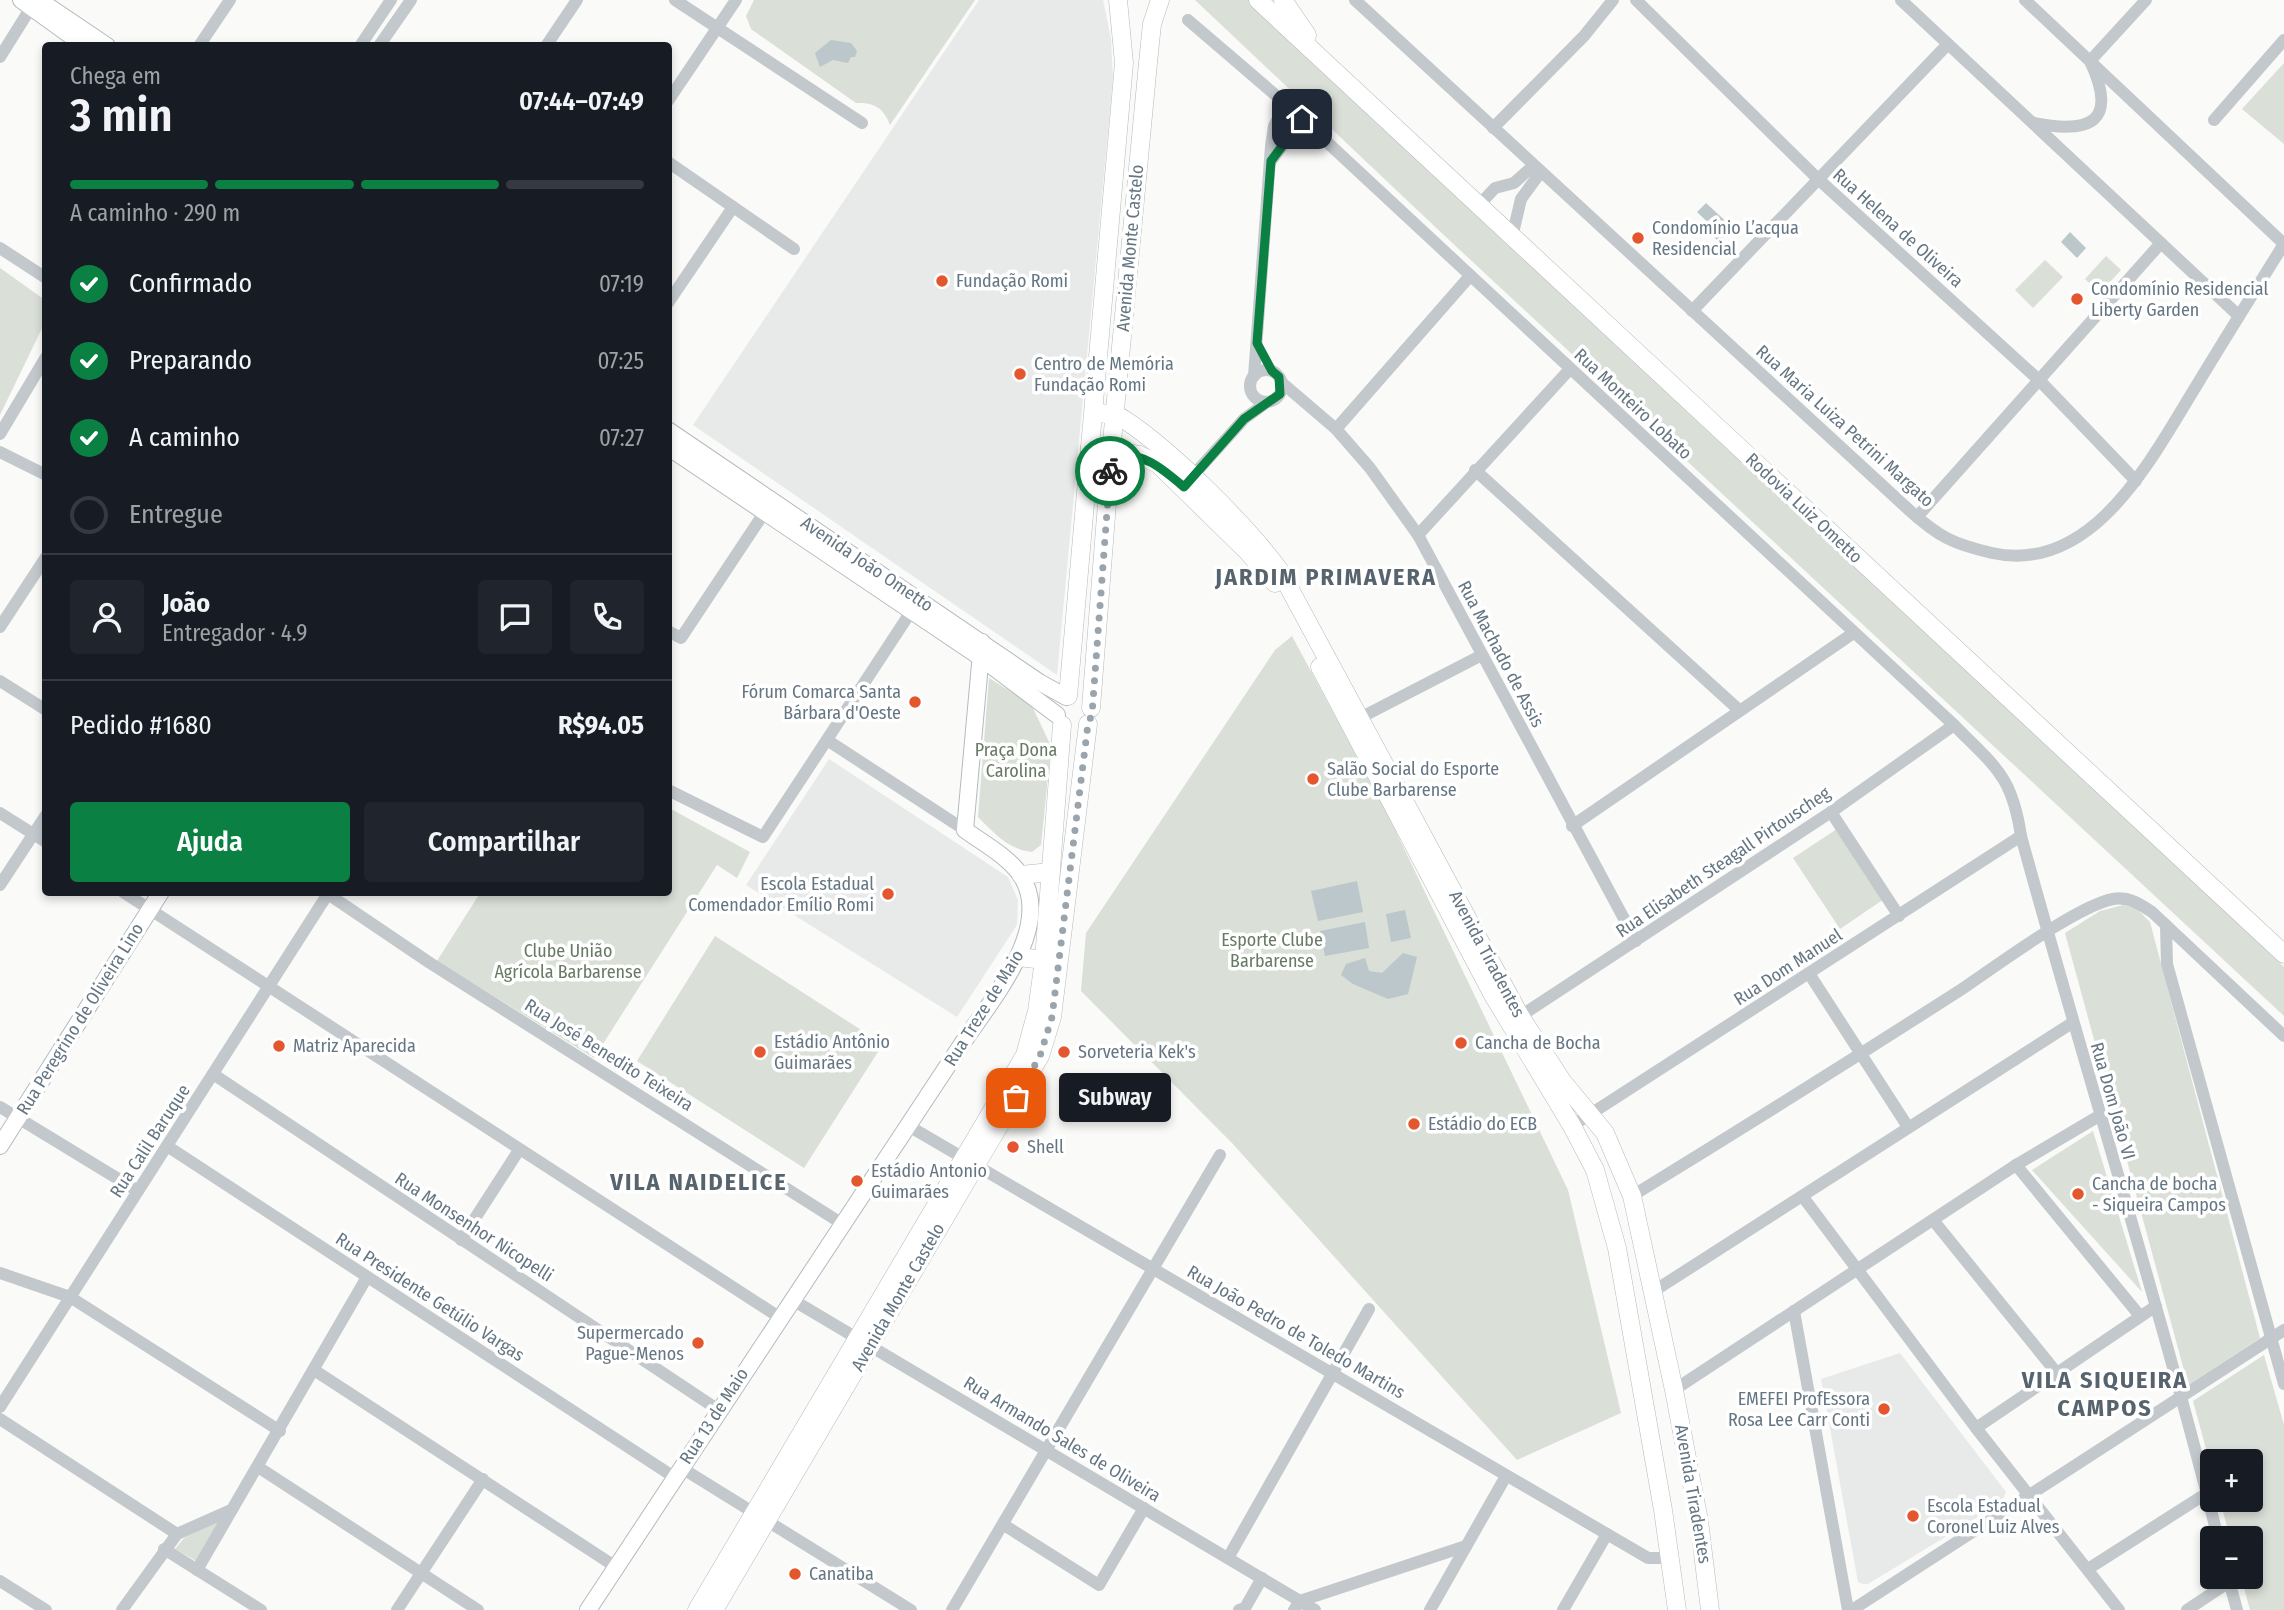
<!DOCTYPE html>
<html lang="pt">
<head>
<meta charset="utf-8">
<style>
  body { margin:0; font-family:"Fira Sans Condensed",sans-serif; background:#20242c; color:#f1f3f6; height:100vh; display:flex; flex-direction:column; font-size:26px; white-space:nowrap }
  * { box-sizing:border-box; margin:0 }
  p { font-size:23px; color:#9ea1a6 }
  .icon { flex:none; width:38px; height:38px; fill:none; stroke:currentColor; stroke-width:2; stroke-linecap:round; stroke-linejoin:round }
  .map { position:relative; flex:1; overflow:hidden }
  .panel { position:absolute; left:42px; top:42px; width:630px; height:854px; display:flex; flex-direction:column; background:#171b24; border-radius:7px; box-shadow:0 4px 10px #0003 }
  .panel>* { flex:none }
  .buttons { position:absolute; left:2200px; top:1449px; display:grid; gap:14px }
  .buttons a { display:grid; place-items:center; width:63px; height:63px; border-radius:7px; background:#171b24; box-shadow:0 4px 10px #0003; font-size:35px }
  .pin { position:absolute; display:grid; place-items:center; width:60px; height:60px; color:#fff; margin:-30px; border-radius:14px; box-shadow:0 4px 10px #0006 }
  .courier { position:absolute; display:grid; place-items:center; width:70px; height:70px; margin:-35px; border:5px solid #0b8043; border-radius:50%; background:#fff; color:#222; box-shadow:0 2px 9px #0007 }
  .bubble { position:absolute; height:49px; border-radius:7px; background:#171b24; box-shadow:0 4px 10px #0003; font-size:23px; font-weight:600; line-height:49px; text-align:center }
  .head em { font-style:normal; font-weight:600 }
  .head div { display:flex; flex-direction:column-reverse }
  .head { display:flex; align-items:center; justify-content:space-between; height:119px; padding:0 28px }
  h1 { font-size:46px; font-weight:600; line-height:52px }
  .bar { display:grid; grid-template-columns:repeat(4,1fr); gap:10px 7px; align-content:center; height:84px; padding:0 28px }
  .bar i { height:9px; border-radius:5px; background:#363941 }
  .bar .on { background:#0b8043 }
  .bar p { grid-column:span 4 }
  .line { display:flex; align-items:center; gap:18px; padding:0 28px; border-top:2px solid #363941 }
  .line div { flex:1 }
  .round { display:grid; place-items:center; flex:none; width:74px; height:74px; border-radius:7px; background:#20242c }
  ol { padding:0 28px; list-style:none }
  li { display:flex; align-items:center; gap:21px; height:77px }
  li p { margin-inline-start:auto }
  li .icon { padding:7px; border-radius:50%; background:#0b8043; color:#fff; stroke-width:4 }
  li:last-child { color:#9ea1a6 }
  li i { width:38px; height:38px; border:4px solid #363941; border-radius:50% }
  .cta { display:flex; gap:14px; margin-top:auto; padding:14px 28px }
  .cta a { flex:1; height:80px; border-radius:7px; background:#0b8043; color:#fff; font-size:28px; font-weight:600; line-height:80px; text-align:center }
  .cta a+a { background:#20242c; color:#f1f3f6 }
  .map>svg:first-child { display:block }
  .built { fill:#e8e9e9 }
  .green { fill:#dadfd7 }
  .water { fill:#bbc7cb }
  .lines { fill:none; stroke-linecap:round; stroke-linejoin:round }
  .secondary-casing { stroke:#b3babf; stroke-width:18 }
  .primary-casing { stroke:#b5babe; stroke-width:19 }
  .street { stroke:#c3c8cc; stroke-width:12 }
  .secondary { stroke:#fff; stroke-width:16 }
  .primary { stroke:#fff; stroke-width:18 }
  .done { stroke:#99a4ac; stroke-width:7; stroke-dasharray:0 12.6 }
  .route { stroke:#0b8043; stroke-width:9 }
  .poi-dot { fill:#e4572e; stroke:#fff; stroke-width:2.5 }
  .labels { text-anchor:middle; stroke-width:7; stroke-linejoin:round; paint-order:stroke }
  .poi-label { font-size:18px; fill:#657683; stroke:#fff; text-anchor:start }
  .street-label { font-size:18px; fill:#657683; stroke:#fff }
  .park-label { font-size:18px; fill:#687a64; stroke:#fff }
  .district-label { font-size:24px; font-weight:bold; letter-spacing:2px; fill:#57646e; stroke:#fff }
</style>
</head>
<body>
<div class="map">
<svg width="2284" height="1610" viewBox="0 0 2284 1610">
  <rect width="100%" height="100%" fill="#fafaf8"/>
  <!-- built -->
  <g class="built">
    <polygon points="979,0 1103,0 1111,39 1113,78 1057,675 693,425"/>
    <polygon points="829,759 1008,877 1018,900 1017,925 957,1017 746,885"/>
    <polygon points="1900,1353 2006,1492 2001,1503 1868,1584 1863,1584 1858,1582 1821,1379"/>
  </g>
  <!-- green -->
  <g class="green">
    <path d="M754,0H975L890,125C884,108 874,102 856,103L751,29L746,16Z"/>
    <polygon points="1195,0 1251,0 1800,510 2284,967 2284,1016 1447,238"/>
    <polygon points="2284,63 2284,144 2242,109"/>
    <polygon points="2106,256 2121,270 2100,293 2085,279"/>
    <polygon points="2045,260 2063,277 2033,308 2015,290"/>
    <polygon points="0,268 45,300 45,322 0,415"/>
    <polygon points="1292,636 1386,811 1568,1190 1621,1413 1517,1460 1232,1143 1081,991 1086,933 1090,927 1275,650"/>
    <path d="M989,678L1031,704L1051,746L1041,845L1032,852C1008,849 995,834 978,817Z"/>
    <polygon points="669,808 750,852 737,878 717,865 594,1058 437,961 480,893 668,892"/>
    <polygon points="1837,829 1884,899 1840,929 1793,858"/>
    <polygon points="2123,905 2136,908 2150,922 2260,1338 2188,1385 2065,933 2100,911"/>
    <polygon points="715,936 883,1044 804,1168 637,1061"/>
    <polygon points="2093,1131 2142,1292 2032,1170"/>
    <polygon points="2264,1355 2284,1425 2284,1610 2250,1610 2241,1577 2250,1577 2250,1538 2230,1538 2220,1500 2250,1500 2250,1461 2212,1461 2212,1471 2193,1401"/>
    <polygon points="224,1517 196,1561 175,1549 184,1538"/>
  </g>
  <!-- water -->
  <g class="water">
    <polygon points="831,40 851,43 857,51 855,57 851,57 848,63 833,60 820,67 815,53"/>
    <polygon points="1706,203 1732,227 1719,242 1711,234 1715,229 1697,212"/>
    <polygon points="2070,232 2086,248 2077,258 2061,242"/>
    <polygon points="1357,881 1363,912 1318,921 1311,891"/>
    <polygon points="1405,910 1411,938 1391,942 1386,914"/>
    <polygon points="1365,922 1369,948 1325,956 1320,931"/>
    <polygon points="1403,953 1417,957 1408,994 1388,999 1353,984 1341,975 1346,964 1365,958 1369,971 1382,973"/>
  </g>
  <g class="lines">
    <!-- secondary casing -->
    <g class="secondary-casing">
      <g id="secondary">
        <polyline points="21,0 85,46"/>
        <polyline points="39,0 107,46"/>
        <polyline points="668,430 1039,682 1066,697"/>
        <polyline points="668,447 980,657 1057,715"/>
        <polyline points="0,1146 161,892"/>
        <path d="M588,1610L960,1047C987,1005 1057,927 1020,874C1007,856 983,843 965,830L982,642"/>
      </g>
    </g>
    <!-- primary casing -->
    <g class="primary-casing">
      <g id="primary">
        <polyline points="1258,0 2284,954"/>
        <polyline points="1283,0 1307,35"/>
        <path d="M1094,412C1105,414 1116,414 1125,420C1172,451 1247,526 1280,571L1520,1016L1562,1081L1605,1133L1632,1196L1674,1390L1699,1521L1710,1610"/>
        <polyline points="1090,447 1139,455 1158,464 1248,552 1275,583"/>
        <polyline points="1320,667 1493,995 1572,1126 1595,1170 1617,1248 1663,1510 1677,1610"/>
        <polyline points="1068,696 1124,63 1118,0"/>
        <polyline points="1091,708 1111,452 1148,63 1152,24 1160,0"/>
        <polyline points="1021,875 1051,872"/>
        <polyline points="1019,957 1044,960"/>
        <polyline points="697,1610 1025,1055 1037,1011 1044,960 1062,725"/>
        <polyline points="714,1610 1040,1056 1052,1017 1088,724"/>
      </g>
    </g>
    <!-- street -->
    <g class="street">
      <polyline points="675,0 862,123"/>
      <path d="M1355,0L1909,510C1939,537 1953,544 1992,553C2093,575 2151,459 2195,388C2224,340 2254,292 2284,244"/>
      <polyline points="1636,0 1817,178 2040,381 2136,481"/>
      <polyline points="1901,0 2239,316"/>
      <polyline points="2025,0 2284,244"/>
      <path d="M1188,20L1286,104L1954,725C1995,767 2012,775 2021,836C2085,1070 2159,1302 2218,1538"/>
      <polyline points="199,46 230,0"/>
      <polyline points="360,46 391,0"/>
      <polyline points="379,46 411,0"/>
      <polyline points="546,46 577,0"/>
      <polyline points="0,57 35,1"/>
      <polyline points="668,101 736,0"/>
      <polyline points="2214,120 2284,40"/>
      <path d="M2033,123C2090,134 2119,123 2090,61L2146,0"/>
      <polyline points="1493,128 1584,36 1613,0"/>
      <polyline points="1271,161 1302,119"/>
      <polyline points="668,162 794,249"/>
      <polyline points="1479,205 1495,188 1514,183 1533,166"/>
      <polyline points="1512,237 1521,199 1540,173"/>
      <polyline points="0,248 46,278"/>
      <polyline points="668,303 733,207"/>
      <polyline points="1692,311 1948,44"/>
      <circle cx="1266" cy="386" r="16"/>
      <polyline points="1254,376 1271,146 1274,126 1286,104"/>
      <polyline points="1281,382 1336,429 1370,468 1418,535 1636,941"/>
      <polyline points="1336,429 1470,276"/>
      <polyline points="0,434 46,357"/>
      <polyline points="0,452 46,475"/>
      <polyline points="1475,470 1739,710"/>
      <polyline points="1188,481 1244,419 1267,402"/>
      <polyline points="1917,517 2161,243"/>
      <polyline points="1418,535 1570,369"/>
      <polyline points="0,627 46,557"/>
      <polyline points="668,631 681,638 768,507"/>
      <polyline points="0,681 46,710"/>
      <polyline points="1354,721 1482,655"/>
      <polyline points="827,740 965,830"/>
      <polyline points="668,790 763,837 916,604"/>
      <polyline points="1831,812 1899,916"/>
      <polyline points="0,813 46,842"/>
      <polyline points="1572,826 1852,634"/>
      <polyline points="0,885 46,815"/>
      <polyline points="123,892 779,1317"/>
      <polyline points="325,892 430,963 841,1223"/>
      <polyline points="2166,925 2167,964 2284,1384"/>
      <polyline points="1810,975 1908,1127"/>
      <polyline points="1516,1019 1831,812 1954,725"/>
      <polyline points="213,1074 717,1409"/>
      <polyline points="0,1107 138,1191"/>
      <polyline points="907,1125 1648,1558 1671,1558"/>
      <polyline points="1572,1126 2021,836"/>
      <polyline points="167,1146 674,1477"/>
      <polyline points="2016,1165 2140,1316"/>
      <path d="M1632,1196C1743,1128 1853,1059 1962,989C1996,966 2077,906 2113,899C2128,896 2140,904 2152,912L2284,1036"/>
      <polyline points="1803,1197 1976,1428 2119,1610"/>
      <polyline points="1933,1220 2056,1372"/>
      <polyline points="461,1240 519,1150"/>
      <polyline points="0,1273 70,1297 280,1431"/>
      <polyline points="1654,1291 2072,1023"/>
      <polyline points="791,1299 1315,1610"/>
      <polyline points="1794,1311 1848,1610"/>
      <polyline points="314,1370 616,1567"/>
      <polyline points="1674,1390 2016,1165 2099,1116"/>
      <polyline points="0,1407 329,892"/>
      <polyline points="0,1419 177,1534"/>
      <polyline points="1976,1428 2156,1306"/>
      <polyline points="258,1467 478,1610"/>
      <polyline points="680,1467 911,1610"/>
      <polyline points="1004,1525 1099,1585 1144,1508"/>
      <polyline points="164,1549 261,1610"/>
      <polyline points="1228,1558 1369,1309"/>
      <polyline points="2088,1569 2207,1493"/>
      <polyline points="197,1570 367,1277"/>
      <polyline points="2228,1577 2237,1610"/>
      <polyline points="0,1581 46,1610"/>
      <polyline points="122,1610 177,1534 231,1510"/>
      <polyline points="397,1610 483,1479"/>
      <polyline points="952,1610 1220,1155"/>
      <polyline points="1239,1610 1245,1608 1262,1578"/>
      <polyline points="1294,1610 1300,1601 1466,1546"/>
      <polyline points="1430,1610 1506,1476"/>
      <polyline points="1563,1610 1607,1534"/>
      <polyline points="1852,1610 2284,1330"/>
      <polyline points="2187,1610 2229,1582"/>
    </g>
    <!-- secondary -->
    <use href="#secondary" class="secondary"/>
    <!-- primary -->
    <use href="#primary" class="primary"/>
  </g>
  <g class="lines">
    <!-- done -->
    <polyline class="done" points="1016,1098 1040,1056 1052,1017 1088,724 1092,714 1110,471"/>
    <!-- route -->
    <path class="route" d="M1110,471L1111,452C1147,456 1157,464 1184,487L1244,419L1280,394L1279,377L1272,371L1257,343L1271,161L1302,119"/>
  </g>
  <!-- markers -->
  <g class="poi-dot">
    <circle cx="1638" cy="238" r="7"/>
    <circle cx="942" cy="281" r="7"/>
    <circle cx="2077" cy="299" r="7"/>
    <circle cx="1020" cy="374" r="7"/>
    <circle cx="915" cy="702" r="7"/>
    <circle cx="1313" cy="779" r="7"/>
    <circle cx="888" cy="894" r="7"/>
    <circle cx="1461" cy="1043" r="7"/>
    <circle cx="279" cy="1046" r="7"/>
    <circle cx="760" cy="1052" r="7"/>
    <circle cx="1064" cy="1052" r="7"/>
    <circle cx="1414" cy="1124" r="7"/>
    <circle cx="1013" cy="1147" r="7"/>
    <circle cx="857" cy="1181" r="7"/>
    <circle cx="2078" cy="1194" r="7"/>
    <circle cx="698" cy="1343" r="7"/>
    <circle cx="1884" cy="1409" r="7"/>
    <circle cx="1913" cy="1516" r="7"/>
    <circle cx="795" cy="1574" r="7"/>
  </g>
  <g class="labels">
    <!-- poi labels -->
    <g class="poi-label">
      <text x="1652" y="234">Condomínio L’acqua<tspan x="1652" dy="21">Residencial</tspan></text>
      <text x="956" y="287">Fundação Romi</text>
      <text x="2091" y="295">Condomínio Residencial<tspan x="2091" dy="21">Liberty Garden</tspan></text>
      <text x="1034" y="370">Centro de Memória<tspan x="1034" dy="21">Fundação Romi</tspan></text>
      <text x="901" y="698" text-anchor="end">Fórum Comarca Santa<tspan x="901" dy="21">Bárbara d'Oeste</tspan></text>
      <text x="1327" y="775">Salão Social do Esporte<tspan x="1327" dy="21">Clube Barbarense</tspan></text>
      <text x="874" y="890" text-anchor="end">Escola Estadual<tspan x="874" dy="21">Comendador Emílio Romi</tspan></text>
      <text x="774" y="1048">Estádio Antônio<tspan x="774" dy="21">Guimarães</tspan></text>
      <text x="1475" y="1049">Cancha de Bocha</text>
      <text x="293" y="1052">Matriz Aparecida</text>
      <text x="1078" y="1058">Sorveteria Kek's</text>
      <text x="1428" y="1130">Estádio do ECB</text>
      <text x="1027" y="1153">Shell</text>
      <text x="871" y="1177">Estádio Antonio<tspan x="871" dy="21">Guimarães</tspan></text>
      <text x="2092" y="1190">Cancha de bocha<tspan x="2092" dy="21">- Siqueira Campos</tspan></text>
      <text x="684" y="1339" text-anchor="end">Supermercado<tspan x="684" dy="21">Pague-Menos</tspan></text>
      <text x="1870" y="1405" text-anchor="end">EMEFEI ProfEssora<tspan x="1870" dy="21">Rosa Lee Carr Conti</tspan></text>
      <text x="1927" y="1512">Escola Estadual<tspan x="1927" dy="21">Coronel Luiz Alves</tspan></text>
      <text x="809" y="1580">Canatiba</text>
    </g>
    <!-- street labels -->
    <g class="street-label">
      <text transform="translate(1898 228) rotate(42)" y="6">Rua Helena de Oliveira</text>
      <text transform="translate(1130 248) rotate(-85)" y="6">Avenida Monte Castelo</text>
      <text transform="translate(1633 404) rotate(43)" y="6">Rua Monteiro Lobato</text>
      <text transform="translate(1845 426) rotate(42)" y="6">Rua Maria Luiza Petrini Margato</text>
      <text transform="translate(1804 508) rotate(43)" y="6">Rodovia Luiz Ometto</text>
      <text transform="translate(867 564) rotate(34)" y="6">Avenida João Ometto</text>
      <text transform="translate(1501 654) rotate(62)" y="6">Rua Machado de Assis</text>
      <text transform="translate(1723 862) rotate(-34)" y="6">Rua Elisabeth Steagall Pirtouscheg</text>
      <text transform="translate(1487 954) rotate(62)" y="6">Avenida Tiradentes</text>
      <text transform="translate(1788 967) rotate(-33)" y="6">Rua Dom Manuel</text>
      <text transform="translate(984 1008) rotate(-58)" y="6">Rua Treze de Maio</text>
      <text transform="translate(80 1019) rotate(-58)" y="6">Rua Peregrino de Oliveira Lino</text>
      <text transform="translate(609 1055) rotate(32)" y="6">Rua José Benedito Teixeira</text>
      <text transform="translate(2113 1101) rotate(74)" y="6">Rua Dom João VI</text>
      <text transform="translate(150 1141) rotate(-57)" y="6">Rua Calil Baruque</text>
      <text transform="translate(474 1227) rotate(33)" y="6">Rua Monsenhor Nicopelli</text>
      <text transform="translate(430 1297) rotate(33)" y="6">Rua Presidente Getúlio Vargas</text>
      <text transform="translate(898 1297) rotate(-60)" y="6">Avenida Monte Castelo</text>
      <text transform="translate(1296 1332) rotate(30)" y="6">Rua João Pedro de Toledo Martins</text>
      <text transform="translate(714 1416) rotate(-57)" y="6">Rua 13 de Maio</text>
      <text transform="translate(1062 1439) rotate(31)" y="6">Rua Armando Sales de Oliveira</text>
      <text transform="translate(1693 1494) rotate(80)" y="6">Avenida Tiradentes</text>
    </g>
    <!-- park labels -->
    <g class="park-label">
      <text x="1016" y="756">Praça Dona<tspan x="1016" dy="21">Carolina</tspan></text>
      <text x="1272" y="946">Esporte Clube<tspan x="1272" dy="21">Barbarense</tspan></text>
      <text x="568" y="957">Clube União<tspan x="568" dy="21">Agrícola Barbarense</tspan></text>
    </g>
    <!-- district labels -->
    <g class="district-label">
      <text x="1326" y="585">JARDIM PRIMAVERA</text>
      <text x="699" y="1190">VILA NAIDELICE</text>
      <text x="2105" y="1388">VILA SIQUEIRA<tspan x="2105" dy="28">CAMPOS</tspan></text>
    </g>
  </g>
</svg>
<div class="buttons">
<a>+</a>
<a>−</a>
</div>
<div class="pin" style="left:1016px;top:1098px;background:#ea580c"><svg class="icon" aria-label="bag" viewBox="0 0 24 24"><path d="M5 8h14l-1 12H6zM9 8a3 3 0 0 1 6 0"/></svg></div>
<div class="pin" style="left:1302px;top:119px;background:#1f2937"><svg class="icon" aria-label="home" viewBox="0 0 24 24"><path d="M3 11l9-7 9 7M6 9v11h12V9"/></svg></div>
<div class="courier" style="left:1110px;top:471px"><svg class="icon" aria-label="bike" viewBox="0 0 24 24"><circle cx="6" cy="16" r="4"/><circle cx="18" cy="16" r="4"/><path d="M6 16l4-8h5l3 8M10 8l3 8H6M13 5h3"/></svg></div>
<div class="bubble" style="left:1059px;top:1073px;width:112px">Subway</div>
<section class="panel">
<div class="head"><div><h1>3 min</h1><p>Chega em</p></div><em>07:44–07:49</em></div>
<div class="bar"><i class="on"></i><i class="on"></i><i class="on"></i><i></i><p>A caminho · 290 m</p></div>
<ol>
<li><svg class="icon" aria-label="check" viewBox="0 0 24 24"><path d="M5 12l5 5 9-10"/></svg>Confirmado<p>07:19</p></li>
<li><svg class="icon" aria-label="check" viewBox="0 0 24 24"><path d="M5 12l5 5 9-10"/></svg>Preparando<p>07:25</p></li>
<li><svg class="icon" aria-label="check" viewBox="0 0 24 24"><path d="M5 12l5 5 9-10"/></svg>A caminho<p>07:27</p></li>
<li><i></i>Entregue</li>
</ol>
<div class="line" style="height:126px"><a class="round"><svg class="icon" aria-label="person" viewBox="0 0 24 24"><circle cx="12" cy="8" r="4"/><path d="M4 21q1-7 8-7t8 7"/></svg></a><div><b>João</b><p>Entregador · 4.9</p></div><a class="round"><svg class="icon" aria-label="chat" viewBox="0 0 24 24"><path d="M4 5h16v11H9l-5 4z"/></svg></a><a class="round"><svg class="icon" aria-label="phone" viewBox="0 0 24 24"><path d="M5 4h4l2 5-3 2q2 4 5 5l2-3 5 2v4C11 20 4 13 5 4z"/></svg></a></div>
<div class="line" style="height:91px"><div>Pedido #1680</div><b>R$94.05</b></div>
<div class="cta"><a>Ajuda</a><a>Compartilhar</a></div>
</section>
</div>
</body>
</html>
